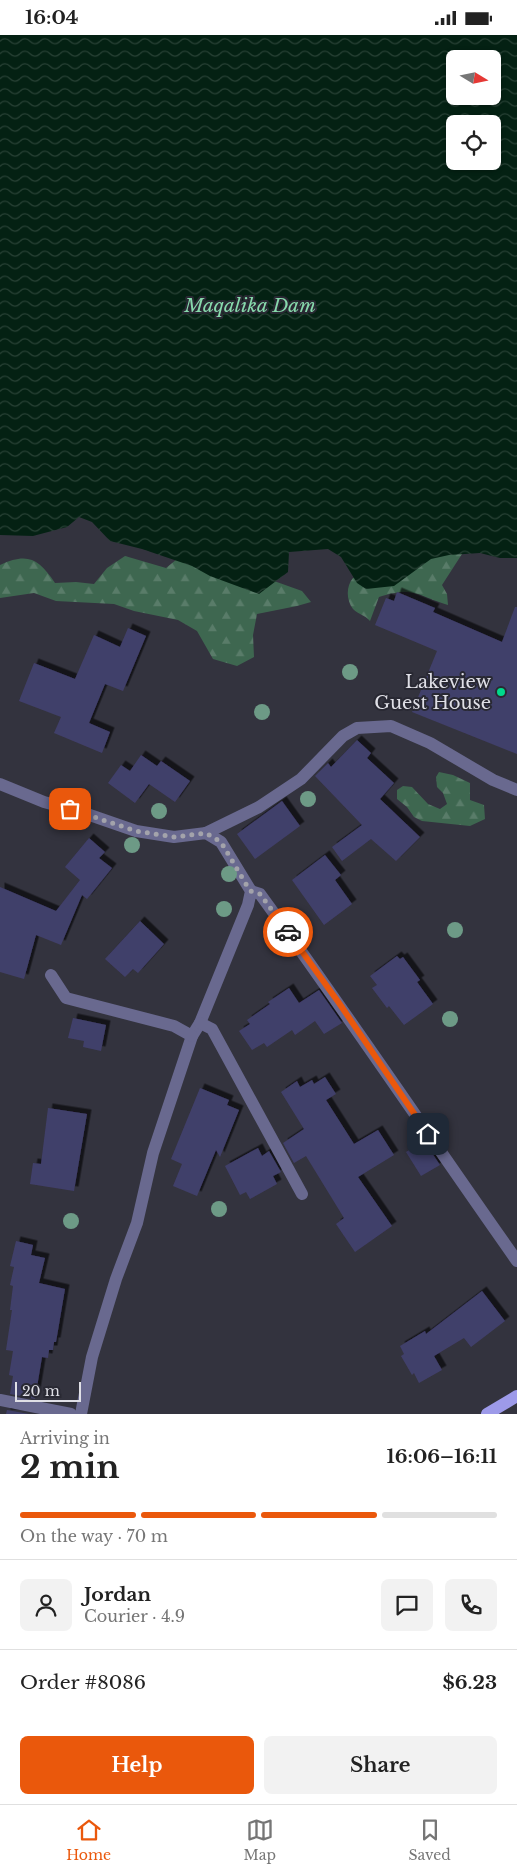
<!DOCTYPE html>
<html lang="en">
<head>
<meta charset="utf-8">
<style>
  body { margin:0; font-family:"Libre Baskerville",serif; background:#f2f2f2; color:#222; height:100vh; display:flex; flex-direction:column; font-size:19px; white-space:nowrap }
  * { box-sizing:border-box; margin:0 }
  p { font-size:16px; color:#767676 }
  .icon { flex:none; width:28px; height:28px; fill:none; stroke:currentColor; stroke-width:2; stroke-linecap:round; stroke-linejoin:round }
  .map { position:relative; height:1379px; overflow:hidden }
  .sheet { display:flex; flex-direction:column; background:#fff; flex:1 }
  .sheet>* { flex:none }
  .needle { width:32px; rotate:100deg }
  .buttons { position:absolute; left:446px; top:15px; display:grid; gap:10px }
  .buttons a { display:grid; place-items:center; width:55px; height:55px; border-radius:8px; background:#fff; box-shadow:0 1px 4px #0004; font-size:25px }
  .scale { position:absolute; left:15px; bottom:12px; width:66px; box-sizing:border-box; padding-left:5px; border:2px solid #dfdfe6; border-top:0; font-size:14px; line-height:18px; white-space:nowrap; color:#dfdfe6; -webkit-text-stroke:4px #292933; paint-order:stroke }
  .pin { position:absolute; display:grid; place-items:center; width:42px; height:42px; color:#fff; margin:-21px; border-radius:10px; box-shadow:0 2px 8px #0006 }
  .courier { position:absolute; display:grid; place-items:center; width:50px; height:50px; margin:-25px; border:4px solid #ea580c; border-radius:50%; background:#fff; color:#222; box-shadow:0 1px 6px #0007 }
  .summary em { font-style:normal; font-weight:700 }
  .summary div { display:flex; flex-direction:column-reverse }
  .summary { display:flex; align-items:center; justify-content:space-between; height:85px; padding:0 20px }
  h1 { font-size:32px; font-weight:700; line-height:38px }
  .bar { display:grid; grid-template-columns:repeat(4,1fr); gap:8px 5px; align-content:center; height:60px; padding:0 20px }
  .bar i { height:6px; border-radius:4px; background:#e0e0e0 }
  .bar .active { background:#ea580c }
  .bar p { grid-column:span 4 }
  .line { display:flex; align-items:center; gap:12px; padding:0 20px; border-top:1px solid #e0e0e0 }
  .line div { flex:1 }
  .round { display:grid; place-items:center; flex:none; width:52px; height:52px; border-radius:8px; background:#f2f2f2 }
  .action { display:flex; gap:10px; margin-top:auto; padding:10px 20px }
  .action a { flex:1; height:58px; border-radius:8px; background:#ea580c; color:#fff; font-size:20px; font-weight:700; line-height:58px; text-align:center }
  .action a+a { background:#f2f2f2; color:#222 }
  .status { display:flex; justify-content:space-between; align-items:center; height:35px; padding:0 25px; background:#fff; direction:ltr }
  .status svg { height:14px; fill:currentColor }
  .tabs { display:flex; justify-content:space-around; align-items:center; height:70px; border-top:1px solid #e0e0e0; background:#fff; font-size:14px; color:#767676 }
  .tabs a { display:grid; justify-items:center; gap:2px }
  .tabs .active { color:#ea580c }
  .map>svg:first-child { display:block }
  .forest { fill:url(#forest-firs) }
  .water { fill:url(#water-waves); fill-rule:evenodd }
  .building { fill:#413f6b; filter:url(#shadow) }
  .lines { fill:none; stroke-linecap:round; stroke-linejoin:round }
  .minor { stroke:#69698f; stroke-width:12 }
  .major { stroke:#9d9ae9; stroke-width:12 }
  .tree { fill:#6d9a86 }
  .done { stroke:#a3a3ab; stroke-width:5; stroke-dasharray:0 9 }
  .route { stroke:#ea580c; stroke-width:6 }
  .poi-dot { fill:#00d98c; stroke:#292933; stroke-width:2 }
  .labels { text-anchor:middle; stroke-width:4; stroke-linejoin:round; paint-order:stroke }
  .poi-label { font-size:18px; fill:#dfdfe6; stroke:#292933; text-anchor:end }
  .water-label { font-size:19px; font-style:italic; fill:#87d9ac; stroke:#292933 }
</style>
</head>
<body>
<div class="status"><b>16:04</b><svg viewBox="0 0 49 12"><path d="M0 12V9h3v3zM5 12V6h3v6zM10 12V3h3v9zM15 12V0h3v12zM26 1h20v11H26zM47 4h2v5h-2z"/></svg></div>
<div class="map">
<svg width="517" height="1379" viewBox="0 0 517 1379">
  <defs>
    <pattern id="forest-firs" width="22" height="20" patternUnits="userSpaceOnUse" patternTransform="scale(1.25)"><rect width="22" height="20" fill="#3e6750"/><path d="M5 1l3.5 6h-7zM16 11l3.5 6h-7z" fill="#597c69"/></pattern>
    <pattern id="water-waves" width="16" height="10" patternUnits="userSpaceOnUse" patternTransform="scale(1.25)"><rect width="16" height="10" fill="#042113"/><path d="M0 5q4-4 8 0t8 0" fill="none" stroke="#284135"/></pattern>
    <filter id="shadow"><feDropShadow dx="4.5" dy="-4.5" stdDeviation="0" flood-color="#0009"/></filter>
  </defs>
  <rect width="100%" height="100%" fill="#33333e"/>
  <!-- forest -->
  <g class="forest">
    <path d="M423,505L462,519L442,550L447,559L448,570C416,560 413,551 379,562L370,586C365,580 358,579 353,574C346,565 346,551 353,543L367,542Z"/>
    <path d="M182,520L260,541L302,556L311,567L297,571L257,579L253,600L254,622L237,631L213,624L197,596L178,585L134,576L114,569L56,566L34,558L0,563V530C28,517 39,524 55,548L76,547L94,549L107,533L125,521L166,533Z"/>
    <polygon points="439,737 453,740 470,748 470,765 484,770 485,784 470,791 422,786 414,782 407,772 397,764 397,755 403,751 412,752 428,769 440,774 447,769 443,758 437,752 436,742"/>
  </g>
  <!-- water -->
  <path class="water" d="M0,0H517V523H500L480,518L449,520L431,524L394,551L366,554L357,548L341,522L328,514L289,517L288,537L259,559L210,541L192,531L142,514L110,506L92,487L79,482L67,492L33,501L0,500ZM455,24H492V61H455ZM455,89H492V126H455Z"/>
  <!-- building -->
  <g class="building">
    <polygon points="397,557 435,573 433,577 502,607 515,572 517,572 517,719 412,677 437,616 375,590 386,563 394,566"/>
    <polygon points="128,593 146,601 123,656 105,649 89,688 110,697 102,718 54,698 61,682 19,666 34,628 75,644 94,600 120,612"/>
    <polygon points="357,705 371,718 367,723 394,748 380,764 420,802 396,826 371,804 342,826 332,812 362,790 315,741 328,728 331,732"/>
    <polygon points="141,720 157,731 161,726 190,746 175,767 149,749 135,768 108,748 121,730 130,736"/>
    <polygon points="282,766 300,791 255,824 237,799"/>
    <polygon points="89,803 105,817 99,823 112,833 87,864 82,860 61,910 36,900 24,944 0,937 0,852 56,876 80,845 65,832"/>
    <polygon points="325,820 341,840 335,845 352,869 324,890 292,845"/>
    <polygon points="140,886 164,909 138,938 133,934 125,942 105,924"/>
    <polygon points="397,921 400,924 403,922 420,945 417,947 433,969 404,990 389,971 387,973 372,953 377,950 370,941"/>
    <polygon points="289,953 299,968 319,955 342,988 324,999 315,986 295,1000 292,995 267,1012 264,1008 252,1015 239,996 250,989 247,985 270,969 268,967"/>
    <polygon points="73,983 106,990 101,1016 83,1012 84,1006 68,1003"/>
    <polygon points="325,1042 336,1059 326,1065 354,1109 378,1095 394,1120 358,1142 392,1191 355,1217 336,1189 344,1183 306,1121 294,1128 283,1108 304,1094 281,1057 297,1046 300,1052 312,1045 314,1049"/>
    <polygon points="200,1053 229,1065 227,1070 239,1075 220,1122 216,1115 197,1161 173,1151 182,1129 171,1124"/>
    <polygon points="48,1073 87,1079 74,1156 30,1149 33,1128 41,1129"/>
    <polygon points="424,1106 440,1130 421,1141 406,1117"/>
    <polygon points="258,1113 262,1121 269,1116 281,1137 273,1141 277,1149 250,1164 246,1157 240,1160 225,1131"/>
    <polygon points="16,1206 33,1210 31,1220 45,1223 39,1248 65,1254 56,1307 54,1307 53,1315 49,1315 48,1323 42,1322 35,1364 10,1359 13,1341 9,1340 13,1316 6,1315 12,1275 10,1275 13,1251 10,1250 14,1232 10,1231"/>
    <polygon points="482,1256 505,1286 471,1312 464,1303 434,1321 442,1335 419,1348 414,1338 412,1340 401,1321 404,1319 400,1311 425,1296 426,1299"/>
    <polygon points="7,1375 29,1379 6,1379"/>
  </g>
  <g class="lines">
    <!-- minor -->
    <g class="minor">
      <polyline points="0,749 44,767 84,778 136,796 174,802 206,798 221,807 251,856 248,870 200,988 192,1001 153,1118 137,1188 116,1244 92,1322 81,1379"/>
      <polyline points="206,798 259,772 301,744 343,701 357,693 391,691 430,708 493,745 517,755"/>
      <path d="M251,856L260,859C348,980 431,1104 517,1226"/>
      <polyline points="51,940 66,963 174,991 192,1001"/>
      <polyline points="200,988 212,994 302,1159"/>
      <polyline points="0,1365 71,1379"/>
    </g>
    <!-- major -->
    <polyline class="major" points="487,1379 517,1361"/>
  </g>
  <!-- trees -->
  <g class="tree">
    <circle cx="350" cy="637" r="8"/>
    <circle cx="262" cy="677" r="8"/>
    <circle cx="308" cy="764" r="8"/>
    <circle cx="159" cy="776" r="8"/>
    <circle cx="132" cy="810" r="8"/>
    <circle cx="229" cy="839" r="8"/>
    <circle cx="224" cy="874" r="8"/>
    <circle cx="455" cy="895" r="8"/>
    <circle cx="450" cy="984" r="8"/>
    <circle cx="219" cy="1174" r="8"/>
    <circle cx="71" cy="1186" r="8"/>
  </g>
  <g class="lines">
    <!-- done -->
    <polyline class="done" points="70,774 136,796 174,802 206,798 221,807 250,856 260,859 288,897"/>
    <!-- route -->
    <polyline class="route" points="288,897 339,968 428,1099"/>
  </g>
  <!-- markers -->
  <circle class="poi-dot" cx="501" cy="657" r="5"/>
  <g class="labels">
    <!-- poi labels -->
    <g class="poi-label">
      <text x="491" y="653">Lakeview<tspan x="491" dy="21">Guest House</tspan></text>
    </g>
    <!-- water labels -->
    <g class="water-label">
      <text x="250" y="277">Maqalika Dam</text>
    </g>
  </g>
</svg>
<div class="buttons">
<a><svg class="needle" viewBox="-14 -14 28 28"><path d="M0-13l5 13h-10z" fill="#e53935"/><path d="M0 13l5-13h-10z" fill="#767676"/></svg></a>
<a><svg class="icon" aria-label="locate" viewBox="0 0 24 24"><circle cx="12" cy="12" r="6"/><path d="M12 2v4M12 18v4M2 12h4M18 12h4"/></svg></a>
</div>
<div class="scale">20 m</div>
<div class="pin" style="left:70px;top:774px;background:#ea580c"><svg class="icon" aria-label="bag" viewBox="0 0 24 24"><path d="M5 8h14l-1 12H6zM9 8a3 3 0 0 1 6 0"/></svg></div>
<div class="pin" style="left:428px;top:1099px;background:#1f2937"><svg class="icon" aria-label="home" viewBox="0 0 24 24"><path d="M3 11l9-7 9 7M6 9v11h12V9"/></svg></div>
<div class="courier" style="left:288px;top:897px"><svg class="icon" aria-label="car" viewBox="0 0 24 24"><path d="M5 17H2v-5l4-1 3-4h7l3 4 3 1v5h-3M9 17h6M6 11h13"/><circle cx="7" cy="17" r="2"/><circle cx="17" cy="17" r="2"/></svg></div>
</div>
<section class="sheet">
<div class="summary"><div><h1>2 min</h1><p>Arriving in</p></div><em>16:06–16:11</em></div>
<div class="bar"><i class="active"></i><i class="active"></i><i class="active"></i><i></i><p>On the way · 70 m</p></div>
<div class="line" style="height:90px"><a class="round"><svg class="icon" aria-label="person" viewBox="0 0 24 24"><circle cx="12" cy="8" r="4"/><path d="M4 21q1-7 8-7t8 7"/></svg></a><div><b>Jordan</b><p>Courier · 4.9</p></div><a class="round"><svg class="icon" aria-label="chat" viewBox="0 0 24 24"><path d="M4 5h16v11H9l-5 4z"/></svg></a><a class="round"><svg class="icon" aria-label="phone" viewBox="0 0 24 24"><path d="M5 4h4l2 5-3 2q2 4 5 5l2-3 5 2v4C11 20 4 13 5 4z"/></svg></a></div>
<div class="line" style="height:65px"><div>Order #8086</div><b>$6.23</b></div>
<div class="action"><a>Help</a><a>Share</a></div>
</section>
<nav class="tabs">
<a class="active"><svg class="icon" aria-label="home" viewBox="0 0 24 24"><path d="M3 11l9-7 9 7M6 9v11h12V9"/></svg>Home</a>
<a><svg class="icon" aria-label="map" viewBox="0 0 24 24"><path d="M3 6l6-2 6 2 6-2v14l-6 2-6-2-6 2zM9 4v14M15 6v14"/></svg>Map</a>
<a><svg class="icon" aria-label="saved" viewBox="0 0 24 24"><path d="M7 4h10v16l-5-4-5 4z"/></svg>Saved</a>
</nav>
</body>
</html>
